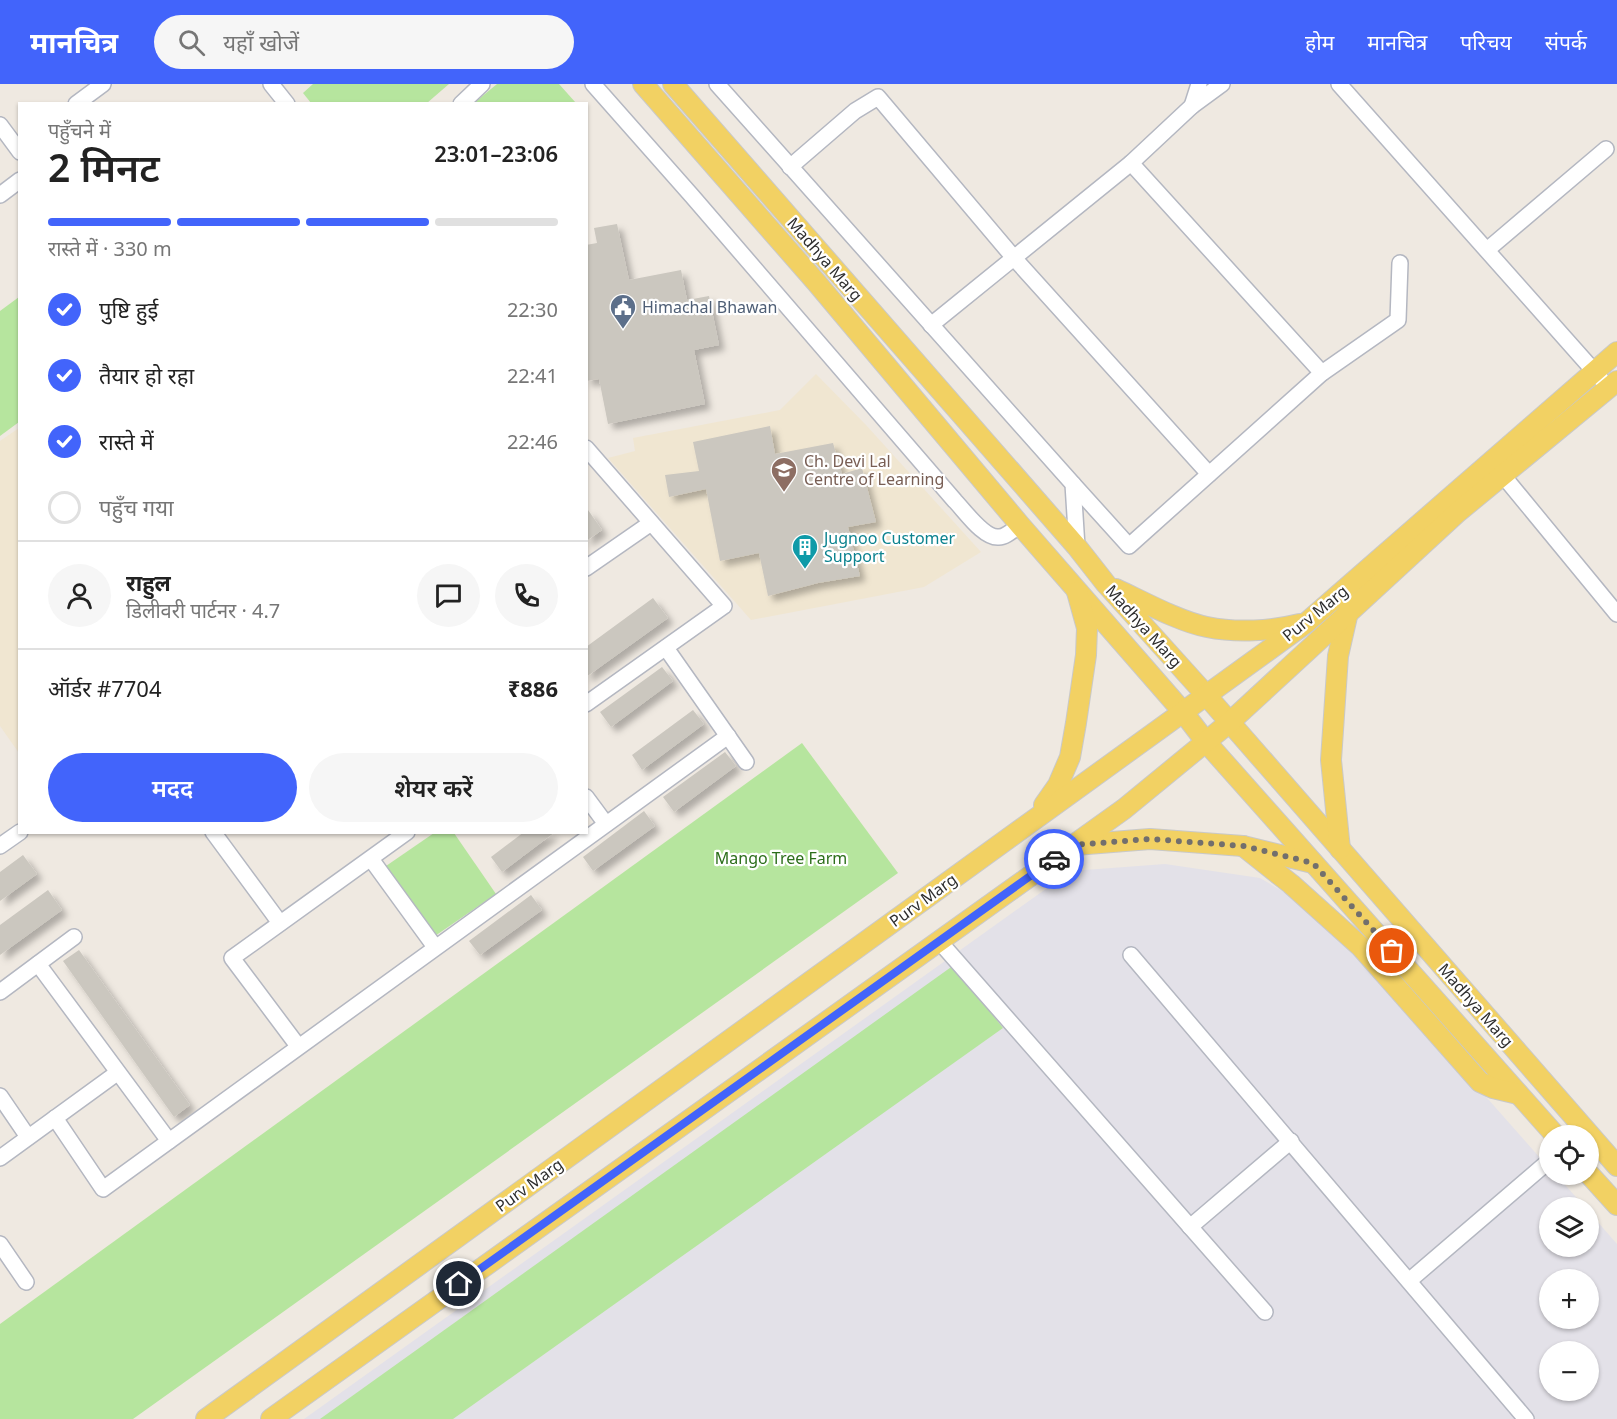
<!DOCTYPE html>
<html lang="hi">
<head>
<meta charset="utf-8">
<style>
  body { margin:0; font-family:"Noto Sans","Noto Sans Devanagari",sans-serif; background:#f6f6f6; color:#222; height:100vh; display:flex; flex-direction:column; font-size:22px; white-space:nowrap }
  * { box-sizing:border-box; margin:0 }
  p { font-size:20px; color:#767676 }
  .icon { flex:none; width:33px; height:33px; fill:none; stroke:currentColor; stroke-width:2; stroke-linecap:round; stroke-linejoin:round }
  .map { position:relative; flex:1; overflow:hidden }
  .panel { position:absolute; left:18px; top:18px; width:570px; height:732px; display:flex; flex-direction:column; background:#fff; border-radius:0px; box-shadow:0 2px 4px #0004 }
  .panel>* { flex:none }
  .buttons { position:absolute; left:1539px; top:1041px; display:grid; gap:12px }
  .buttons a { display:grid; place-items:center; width:60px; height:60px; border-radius:50%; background:#fff; box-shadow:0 2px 4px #0004; font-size:30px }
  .pin { position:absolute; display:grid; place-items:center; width:51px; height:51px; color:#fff; margin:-26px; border:3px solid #fff; border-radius:50%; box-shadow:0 2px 6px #0007 }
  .courier { position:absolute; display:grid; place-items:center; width:60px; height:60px; margin:-30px; border:4px solid #4264fb; border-radius:50%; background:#fff; color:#222; box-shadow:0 2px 8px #0007 }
  .summary em { font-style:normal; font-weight:600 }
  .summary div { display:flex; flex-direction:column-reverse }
  .summary { display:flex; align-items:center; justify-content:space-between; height:102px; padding:0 30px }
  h1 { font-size:39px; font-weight:600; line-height:45px }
  .bar { display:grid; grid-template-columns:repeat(4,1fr); gap:9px 6px; align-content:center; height:72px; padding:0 30px }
  .bar i { height:8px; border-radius:4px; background:#e0e0e0 }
  .bar .selected { background:#4264fb }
  .bar p { grid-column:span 4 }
  .line { display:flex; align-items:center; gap:15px; padding:0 30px; border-top:2px solid #e0e0e0 }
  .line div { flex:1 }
  .round { display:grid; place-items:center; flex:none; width:63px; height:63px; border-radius:32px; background:#f6f6f6 }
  ol { padding:0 30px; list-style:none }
  li { display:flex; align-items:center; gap:18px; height:66px }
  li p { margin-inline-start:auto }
  li .icon { padding:6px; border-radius:50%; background:#4264fb; color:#fff; stroke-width:4 }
  li:last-child { color:#767676 }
  li i { width:33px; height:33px; border:3px solid #e0e0e0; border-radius:50% }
  .button { display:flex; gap:12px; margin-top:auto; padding:12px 30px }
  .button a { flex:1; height:69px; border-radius:36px; background:#4264fb; color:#fff; font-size:24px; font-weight:600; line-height:69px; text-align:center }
  .button a+a { background:#f6f6f6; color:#222 }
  header { display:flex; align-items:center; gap:36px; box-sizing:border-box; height:84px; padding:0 30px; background:#4264fb; color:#fff }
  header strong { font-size:28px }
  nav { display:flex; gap:33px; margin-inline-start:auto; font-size:21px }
  .search { width:420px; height:54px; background:#f6f6f6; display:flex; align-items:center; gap:15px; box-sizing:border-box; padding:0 21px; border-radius:33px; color:#767676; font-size:22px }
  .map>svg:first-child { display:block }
  .industrial { fill:#e3e1e8; fill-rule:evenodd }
  .education { fill:#f0e6d1 }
  .green { fill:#b6e59e }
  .building { fill:#cbc7bf; filter:url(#shadow) }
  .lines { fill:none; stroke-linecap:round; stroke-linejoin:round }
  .minor-casing { stroke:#b4b7c1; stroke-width:18 }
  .major-casing { stroke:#c9c9c9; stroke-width:22 }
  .minor { stroke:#fff; stroke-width:15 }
  .major { stroke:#f2d163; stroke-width:20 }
  .done { stroke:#726f6d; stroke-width:6; stroke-dasharray:0 10.8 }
  .route { stroke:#4264fb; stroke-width:8 }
  .labels { text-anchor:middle; stroke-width:4.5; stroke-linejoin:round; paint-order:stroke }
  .street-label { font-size:16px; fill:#2e2e2e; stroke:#fff }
  .service-label { font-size:16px; fill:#4e5e75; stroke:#fff; text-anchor:start }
  .education-label { font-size:16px; fill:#785e54; stroke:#fff; text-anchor:start }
  .culture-label { font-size:16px; fill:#0d838f; stroke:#fff; text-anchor:start }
  .park-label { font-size:16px; fill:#2c6e1b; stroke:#fff }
</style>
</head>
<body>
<header>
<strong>मानचित्र</strong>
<div class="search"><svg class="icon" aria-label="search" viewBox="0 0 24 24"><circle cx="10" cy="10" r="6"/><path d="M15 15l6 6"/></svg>यहाँ खोजें</div>
<nav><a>होम</a><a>मानचित्र</a><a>परिचय</a><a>संपर्क</a></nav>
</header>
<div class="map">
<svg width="1617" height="1335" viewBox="0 0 1617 1335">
  <defs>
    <filter id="shadow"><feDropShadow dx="5.5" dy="5.5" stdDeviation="3" flood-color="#0004"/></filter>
  </defs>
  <rect width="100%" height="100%" fill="#efe9e1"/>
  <!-- industrial -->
  <path class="industrial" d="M1165,780L1260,794L1328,834L1549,1084L1550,1090L1556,1091L1585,1123L1550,1124V1162H1588L1589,1128L1617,1160V1335H304L1071,787ZM1550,1196H1588V1234H1550ZM1550,1268H1588V1306H1550Z"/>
  <!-- education -->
  <g class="education">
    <polygon points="816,290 866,341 981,468 924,503 751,536 608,374 635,367 633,354 780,326"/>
    <polygon points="19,344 19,669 0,642 0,357"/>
  </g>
  <!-- green -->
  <g class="green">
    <polygon points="313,0 449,0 427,19 311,19 303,9"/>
    <polygon points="497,0 559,0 576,19 474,19"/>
    <polygon points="19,213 19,338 0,352 0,227"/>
    <polygon points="802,659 898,789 133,1335 0,1335 0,1240"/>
    <polygon points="434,749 454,749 496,810 435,852 386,782"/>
    <polygon points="954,881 1003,944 453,1335 320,1335"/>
  </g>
  <!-- building -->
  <g class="building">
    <polygon points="617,140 629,196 681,186 687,216 709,212 719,261 694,266 705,320 608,340 599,295 586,297 586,161 597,159 594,144"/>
    <polygon points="770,342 775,370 833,359 842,390 862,384 876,438 848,443 860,492 818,499 768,512 759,469 720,477 706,405 669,413 665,391 699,387 693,358"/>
    <polygon points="588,426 602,446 586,457 586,427"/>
    <polygon points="653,514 668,534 586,593 586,563"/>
    <polygon points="662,583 673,597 611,643 600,628"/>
    <polygon points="693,626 704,640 642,686 632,671"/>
    <polygon points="725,668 736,682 674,728 663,713"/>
    <polygon points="644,727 655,742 593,787 583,773"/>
    <polygon points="524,748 555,748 502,788 491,773"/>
    <polygon points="23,771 37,790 0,817 0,788"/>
    <polygon points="48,806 62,826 0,871 0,841"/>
    <polygon points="531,811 542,826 480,871 469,857"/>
    <polygon points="79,866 190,1021 174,1033 63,877"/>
  </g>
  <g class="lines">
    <!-- minor casing -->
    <g class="minor-casing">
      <g id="minor">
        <polyline points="271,0 287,20"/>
        <path d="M593,0L692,112L955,417C965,427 984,455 999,453C1006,453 1014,445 1020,441"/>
        <polyline points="717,0 1073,400 1077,463"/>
        <polyline points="1339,0 1601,295"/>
        <polyline points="76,20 103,0"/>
        <polyline points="461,20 482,0"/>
        <polyline points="1192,22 1199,0"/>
        <polyline points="0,41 20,68"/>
        <polyline points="1131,79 1322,289"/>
        <polyline points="790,83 855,27 878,13 1014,174 1209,390"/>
        <polyline points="0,111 20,96"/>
        <polyline points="1487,166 1606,65"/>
        <polyline points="931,241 1131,79 1192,22 1222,0"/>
        <polyline points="586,364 724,522 586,620"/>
        <polyline points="1496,383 1617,530"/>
        <polyline points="1073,400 1129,462 1322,289 1398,236 1400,179"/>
        <polyline points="586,484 651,439"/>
        <polyline points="666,564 746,678"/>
        <polyline points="586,713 606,740"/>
        <polyline points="213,748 280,839"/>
        <polyline points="0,762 20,748"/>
        <polyline points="371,775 435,863"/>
        <polyline points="939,857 1265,1228"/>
        <polyline points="1131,871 1526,1335"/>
        <polyline points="38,880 169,1057"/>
        <polyline points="0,908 74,853"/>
        <polyline points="298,962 232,874 407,748"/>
        <polyline points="0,1012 28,1053"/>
        <polyline points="55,1034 103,1105 728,652"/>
        <polyline points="0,1074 117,989"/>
        <polyline points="1190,1143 1291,1057"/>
        <polyline points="0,1160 26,1198"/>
        <polyline points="1410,1196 1550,1076"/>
      </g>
    </g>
    <!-- major casing -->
    <g class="major-casing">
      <g id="major">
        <polyline points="643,0 816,198 1020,441 1183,628 1206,658 1556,1052"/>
        <polyline points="673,0 1077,463 1106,500 1206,611 1617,1082"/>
        <path d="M1116,505C1142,517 1180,538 1207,543C1236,549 1272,547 1300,540"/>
        <polyline points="1044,721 1058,701 1070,673 1076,639 1086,571 1087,544 1077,508"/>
        <polyline points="1075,761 1150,755 1243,762 1313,779"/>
        <polyline points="1243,762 1291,800 1360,862 1480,998 1493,1004 1518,1010"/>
        <polyline points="1340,765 1331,676 1338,572 1348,528"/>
        <polyline points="1588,1089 1617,1121"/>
        <polyline points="206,1335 1306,539 1617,268"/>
        <polyline points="271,1335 1124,725 1230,638 1458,428 1617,297"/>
      </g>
    </g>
    <!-- minor -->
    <use href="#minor" class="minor"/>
    <!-- major -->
    <use href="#major" class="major"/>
  </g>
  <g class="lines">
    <!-- done -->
    <polyline class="done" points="1054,775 1074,761 1150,755 1244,762 1313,779 1392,867"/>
    <!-- route -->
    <polyline class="route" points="459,1200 1054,775"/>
  </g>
  <!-- icons -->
  <defs>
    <g id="civic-pin" transform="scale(1.35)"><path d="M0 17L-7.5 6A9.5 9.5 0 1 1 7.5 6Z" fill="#5c6f8a" stroke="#fff"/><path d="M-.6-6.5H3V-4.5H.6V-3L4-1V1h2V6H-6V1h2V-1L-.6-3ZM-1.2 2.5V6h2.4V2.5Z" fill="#fff"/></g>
    <g id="university-pin" transform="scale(1.35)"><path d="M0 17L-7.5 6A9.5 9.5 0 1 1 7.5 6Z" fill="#8d6e63" stroke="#fff"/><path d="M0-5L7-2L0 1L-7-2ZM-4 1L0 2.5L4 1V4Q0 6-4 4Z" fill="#fff"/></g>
    <g id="building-pin" transform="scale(1.35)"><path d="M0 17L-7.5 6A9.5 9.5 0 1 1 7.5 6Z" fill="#0f9aa8" stroke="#fff"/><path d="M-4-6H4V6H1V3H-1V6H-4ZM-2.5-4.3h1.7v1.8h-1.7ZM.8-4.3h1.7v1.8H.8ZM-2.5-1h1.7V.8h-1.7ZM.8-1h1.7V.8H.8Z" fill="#fff"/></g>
  </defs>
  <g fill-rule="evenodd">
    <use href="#civic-pin" x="623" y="223"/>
    <use href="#university-pin" x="784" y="386"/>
    <use href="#building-pin" x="805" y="463"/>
  </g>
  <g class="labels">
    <!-- street labels -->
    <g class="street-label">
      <text transform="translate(825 175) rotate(49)" y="6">Madhya Marg</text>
      <text transform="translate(1315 529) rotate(-39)" y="6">Purv Marg</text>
      <text transform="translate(1144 542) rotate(48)" y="6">Madhya Marg</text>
      <text transform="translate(923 816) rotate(-36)" y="6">Purv Marg</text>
      <text transform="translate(1476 921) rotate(49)" y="6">Madhya Marg</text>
      <text transform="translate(529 1101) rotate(-36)" y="6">Purv Marg</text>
    </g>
    <!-- service labels -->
    <g class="service-label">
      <text x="642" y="229">Himachal Bhawan</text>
    </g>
    <!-- education labels -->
    <g class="education-label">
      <text x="804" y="383">Ch. Devi Lal<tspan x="804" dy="18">Centre of Learning</tspan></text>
    </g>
    <!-- culture labels -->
    <g class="culture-label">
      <text x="824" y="460">Jugnoo Customer<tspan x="824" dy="18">Support</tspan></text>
    </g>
    <!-- park labels -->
    <g class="park-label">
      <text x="781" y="780">Mango Tree Farm</text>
    </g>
  </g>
</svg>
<div class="buttons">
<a><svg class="icon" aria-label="locate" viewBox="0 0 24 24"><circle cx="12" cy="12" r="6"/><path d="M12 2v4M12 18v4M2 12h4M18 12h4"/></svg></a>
<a><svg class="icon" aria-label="layers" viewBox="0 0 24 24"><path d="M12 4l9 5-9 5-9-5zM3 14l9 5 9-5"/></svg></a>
<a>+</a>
<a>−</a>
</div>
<div class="pin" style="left:1392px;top:867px;background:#ea580c"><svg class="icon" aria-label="bag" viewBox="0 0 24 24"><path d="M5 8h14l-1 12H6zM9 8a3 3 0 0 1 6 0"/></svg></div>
<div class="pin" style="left:459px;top:1200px;background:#1f2937"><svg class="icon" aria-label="home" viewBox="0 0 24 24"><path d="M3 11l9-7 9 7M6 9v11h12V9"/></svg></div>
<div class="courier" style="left:1054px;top:775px"><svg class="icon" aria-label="car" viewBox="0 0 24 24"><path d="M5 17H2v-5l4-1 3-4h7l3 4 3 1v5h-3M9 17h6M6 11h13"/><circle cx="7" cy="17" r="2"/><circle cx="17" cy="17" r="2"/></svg></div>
<section class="panel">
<div class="summary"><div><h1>2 मिनट</h1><p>पहुँचने में</p></div><em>23:01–23:06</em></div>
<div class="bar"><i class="selected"></i><i class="selected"></i><i class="selected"></i><i></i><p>रास्ते में · 330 m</p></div>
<ol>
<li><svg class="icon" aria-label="check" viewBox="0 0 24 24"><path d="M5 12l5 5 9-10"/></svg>पुष्टि हुई<p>22:30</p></li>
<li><svg class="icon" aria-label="check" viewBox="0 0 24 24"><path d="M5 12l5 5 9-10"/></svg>तैयार हो रहा<p>22:41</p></li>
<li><svg class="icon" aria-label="check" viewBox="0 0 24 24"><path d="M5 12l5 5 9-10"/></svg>रास्ते में<p>22:46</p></li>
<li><i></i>पहुँच गया</li>
</ol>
<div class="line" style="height:108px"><a class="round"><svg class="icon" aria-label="person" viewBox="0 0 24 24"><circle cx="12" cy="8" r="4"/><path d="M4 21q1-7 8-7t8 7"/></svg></a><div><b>राहुल</b><p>डिलीवरी पार्टनर · 4.7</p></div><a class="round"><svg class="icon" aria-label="chat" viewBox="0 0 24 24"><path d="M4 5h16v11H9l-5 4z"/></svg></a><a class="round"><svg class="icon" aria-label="phone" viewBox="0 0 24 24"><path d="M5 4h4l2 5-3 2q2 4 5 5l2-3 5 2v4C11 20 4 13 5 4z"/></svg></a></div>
<div class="line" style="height:78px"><div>ऑर्डर #7704</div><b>₹886</b></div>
<div class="button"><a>मदद</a><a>शेयर करें</a></div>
</section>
</div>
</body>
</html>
